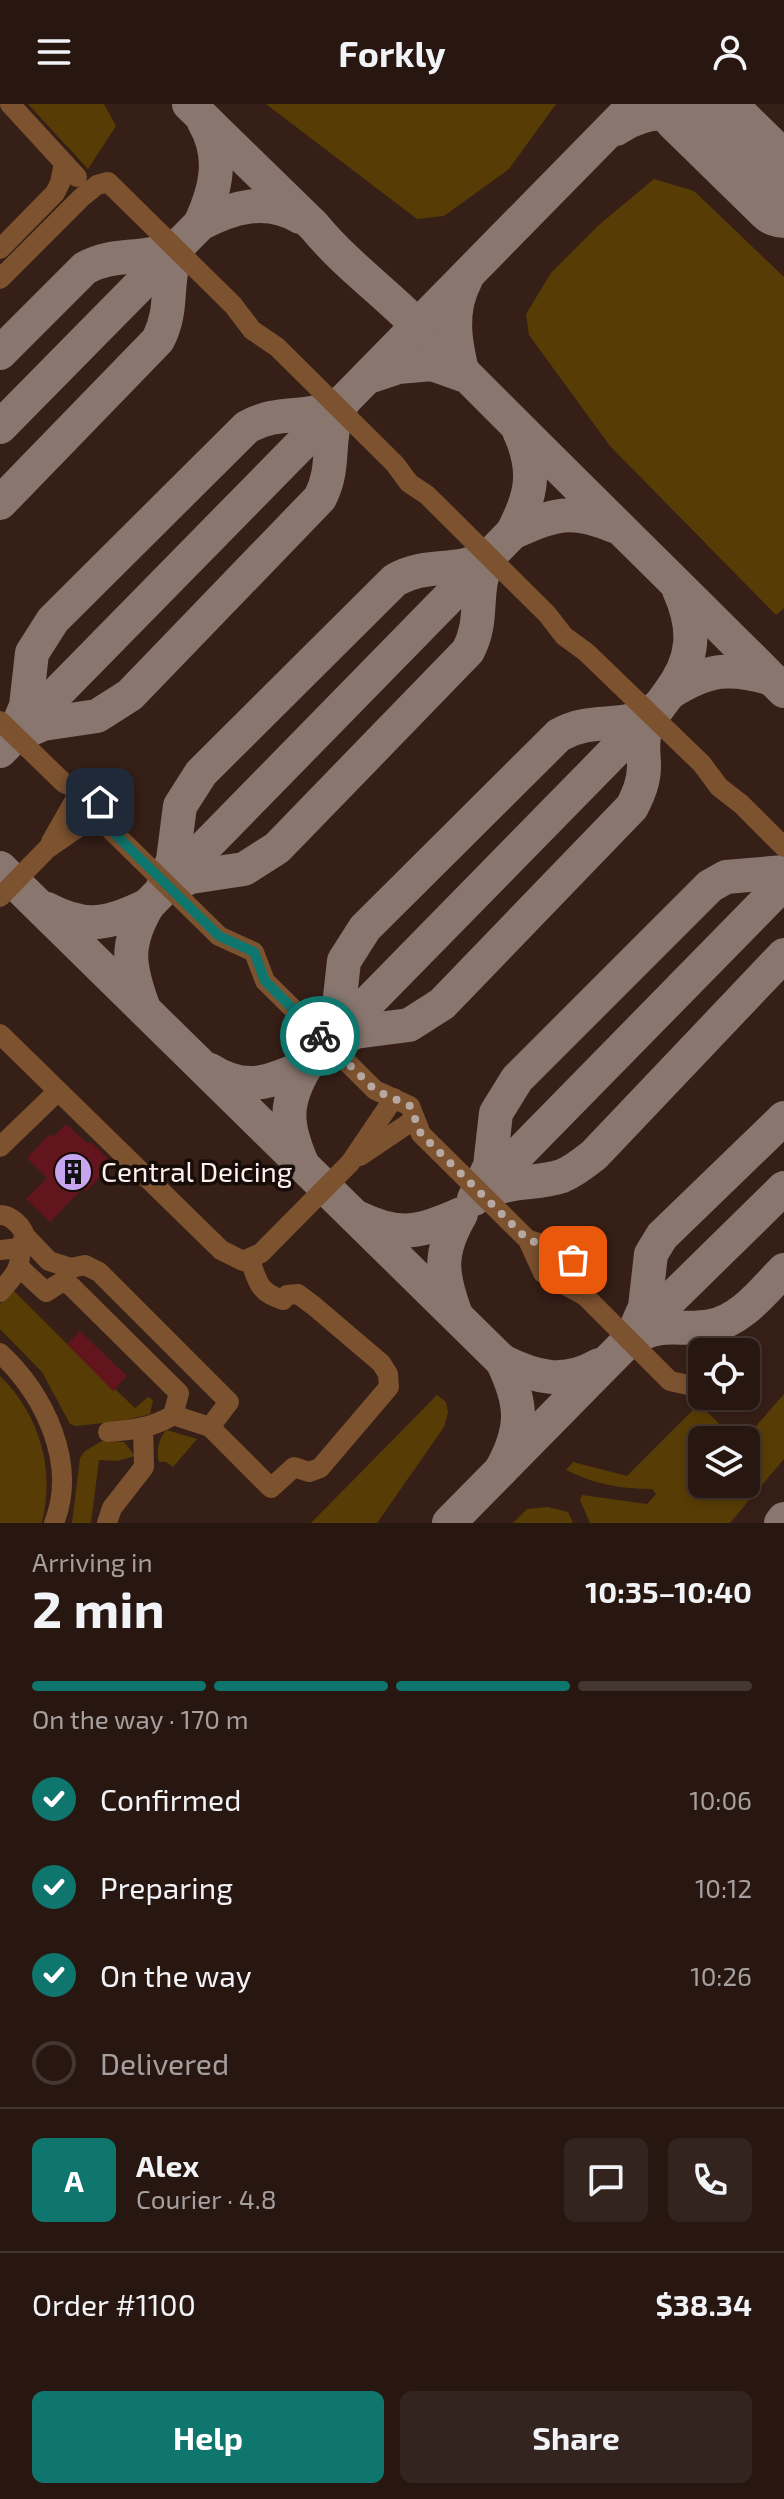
<!DOCTYPE html>
<html lang="en">
<head>
<meta charset="utf-8">
<style>
  body { margin:0; font-family:"Exo 2",sans-serif; background:#34241f; color:#f1f3f6; height:100vh; display:flex; flex-direction:column; font-size:30px; white-space:nowrap }
  * { box-sizing:border-box; margin:0 }
  p { font-size:26px; color:#a59f9f }
  .icon { flex:none; width:44px; height:44px; fill:none; stroke:currentColor; stroke-width:2; stroke-linecap:round; stroke-linejoin:round }
  .map { position:relative; height:1419px; overflow:hidden }
  .details { display:flex; flex-direction:column; background:#281711; flex:1 }
  .details>* { flex:none }
  .controls { position:absolute; left:688px; top:1234px; display:grid; gap:16px }
  .controls a { display:grid; place-items:center; width:72px; height:72px; border-radius:12px; background:#281711; box-shadow:0 4px 12px #0003,0 0 0 2px #443631; font-size:40px }
  .pin { position:absolute; display:grid; place-items:center; width:68px; height:68px; color:#fff; margin:-34px; border-radius:16px; box-shadow:0 4px 12px #0006 }
  .courier { position:absolute; display:grid; place-items:center; width:80px; height:80px; margin:-40px; border:6px solid #0f766e; border-radius:50%; background:#fff; color:#222; box-shadow:0 2px 10px #0007 }
  .head em { font-style:normal; font-weight:700 }
  .head div { display:flex; flex-direction:column-reverse }
  .head { display:flex; align-items:center; justify-content:space-between; height:136px; padding:0 32px }
  h1 { font-size:52px; font-weight:700; line-height:60px }
  .bar { display:grid; grid-template-columns:repeat(4,1fr); gap:12px 8px; align-content:center; height:96px; padding:0 32px }
  .bar i { height:10px; border-radius:6px; background:#443631 }
  .bar .selected { background:#0f766e }
  .bar p { grid-column:span 4 }
  .line { display:flex; align-items:center; gap:20px; padding:0 32px; border-top:2px solid #443631 }
  .line div { flex:1 }
  .round { display:grid; place-items:center; flex:none; width:84px; height:84px; border-radius:12px; background:#34241f }
  ol { padding:0 32px; list-style:none }
  li { display:flex; align-items:center; gap:24px; height:88px }
  li p { margin-inline-start:auto }
  li .icon { padding:8px; border-radius:50%; background:#0f766e; color:#fff; stroke-width:4 }
  li:last-child { color:#a59f9f }
  li i { width:44px; height:44px; border:4px solid #443631; border-radius:50% }
  .primary-button { display:flex; gap:16px; margin-top:auto; padding:16px 32px }
  .primary-button a { flex:1; height:92px; border-radius:12px; background:#0f766e; color:#fff; font-size:32px; font-weight:700; line-height:92px; text-align:center }
  .primary-button a+a { background:#34241f; color:#f1f3f6 }
  header { display:flex; justify-content:space-between; align-items:center; height:104px; padding:0 32px; background:#281711; font-size:36px; font-weight:700 }
  .map>svg:first-child { display:block }
  .green { fill:#583c05 }
  .lines { fill:none; stroke-linecap:round; stroke-linejoin:round }
  .taxiway { stroke:#88766f; stroke-width:34 }
  .runway { stroke:#88766f; stroke-width:88 }
  .building { fill:#62151c }
  .minor { stroke:#7d522f; stroke-width:20 }
  .done { stroke:#b8a8a2; stroke-width:8; stroke-dasharray:0 14.4 }
  .route { stroke:#0f766e; stroke-width:10 }
  .labels { text-anchor:middle; stroke-width:7; stroke-linejoin:round; paint-order:stroke }
  .poi-label { font-size:28px; fill:#fef1ed; stroke:#160c08; text-anchor:start }
</style>
</head>
<body>
<header><svg class="icon" aria-label="menu" viewBox="0 0 24 24"><path d="M4 6h16M4 12h16M4 18h16"/></svg>Forkly<svg class="icon" aria-label="person" viewBox="0 0 24 24"><circle cx="12" cy="8" r="4"/><path d="M4 21q1-7 8-7t8 7"/></svg></header>
<div class="map">
<svg width="784" height="1419" viewBox="0 0 784 1419">
  <rect width="100%" height="100%" fill="#361f17"/>
  <!-- green -->
  <g class="green">
    <polygon points="28,0 104,0 116,22 88,65"/>
    <polygon points="266,0 556,0 509,65 444,112 417,115"/>
    <polygon points="654,75 694,87 784,173 784,504 776,511 610,342 529,231 526,210 551,169 600,120"/>
    <polygon points="13,1186 113,1286 115,1285 135,1304 148,1293 153,1296 150,1310 122,1317 76,1322 70,1320 42,1268 0,1225 0,1200"/>
    <path d="M0,1272C40,1311 55,1365 42,1419H0Z"/>
    <path d="M784,1290V1355L730,1419H590L580,1396L582,1391L647,1400L656,1390L652,1385C621,1385 594,1380 566,1366L573,1358L627,1372L699,1300L736,1336H702V1380H746L744,1336Z"/>
    <polygon points="437,1291 446,1298 448,1309 444,1323 377,1419 311,1419"/>
    <path d="M167,1326L197,1335L173,1363L166,1358H159C156,1347 159,1332 167,1326Z"/>
    <polygon points="102,1337 124,1338 135,1352 117,1357 99,1356 91,1419 72,1419 80,1354 85,1347"/>
    <polygon points="548,1403 568,1408 573,1419 513,1419 527,1405"/>
  </g>
  <g class="lines">
    <!-- taxiway -->
    <g class="taxiway">
      <path d="M189,0L314,122C345,160 385,188 419,223C539,346 663,465 784,587"/>
      <path d="M616,25C652,0 688,7 723,30"/>
      <path d="M200,120C216,86 224,53 204,18"/>
      <path d="M0,249L85,164C119,146 146,159 179,140"/>
      <path d="M368,273L398,263L432,260L463,271C455,238 449,207 466,175"/>
      <path d="M0,323L200,120C232,103 267,93 300,113"/>
      <path d="M0,399L158,236C176,201 162,175 180,142"/>
      <path d="M512,429C555,410 570,404 614,422"/>
      <path d="M671,588C708,565 730,562 772,575"/>
      <path d="M15,628L26,602L32,549L53,516L247,323C281,304 309,318 342,298"/>
      <path d="M18,631L43,620L97,612L130,591L320,394C338,359 323,332 343,299"/>
      <polyline points="0,647 635,0"/>
      <path d="M0,764L502,1257C523,1300 524,1324 501,1366"/>
      <path d="M164,779L173,756L180,702L201,669L395,476C429,457 456,471 488,452"/>
      <path d="M168,783L191,773L244,765L277,744L468,547C486,513 471,486 490,453"/>
      <path d="M148,801L512,429C532,392 537,366 519,327"/>
      <path d="M47,805C87,826 109,820 148,801C125,840 128,861 143,902"/>
      <path d="M323,944L355,928L409,921L442,900L632,703C639,689 644,677 644,662C644,649 641,638 646,625C651,611 661,601 669,589C695,555 696,524 679,486"/>
      <path d="M323,944L338,911L344,857L365,824L559,631C597,610 625,630 659,602"/>
      <polyline points="306,962 650,611"/>
      <path d="M210,966C245,989 271,978 306,962C284,999 285,1020 302,1059"/>
      <polyline points="483,1086 784,779"/>
      <path d="M482,1091C507,1075 535,1081 562,1072C574,1067 584,1059 594,1051L784,851"/>
      <polyline points="474,1095 490,1062 496,1009 517,975 710,782 726,773 784,768"/>
      <path d="M359,1114C400,1134 421,1128 461,1110C438,1149 441,1170 456,1211"/>
      <polyline points="634,1228 645,1203 651,1150 662,1132 784,1014"/>
      <path d="M633,1234C664,1216 681,1228 711,1222C742,1216 763,1187 784,1166"/>
      <path d="M502,1257C536,1274 564,1281 599,1261"/>
      <polyline points="449,1419 629,1236 784,1084"/>
      <polyline points="781,1419 784,1415"/>
    </g>
    <!-- runway -->
    <polyline class="runway" points="692,0 784,90"/>
  </g>
  <!-- building -->
  <g class="building">
    <polygon points="66,1020 87,1039 91,1038 110,1057 110,1063 86,1087 83,1084 50,1118 26,1095 47,1074 27,1054 50,1030 53,1033"/>
    <polygon points="80,1227 127,1272 113,1287 67,1240"/>
  </g>
  <g class="lines">
    <!-- minor -->
    <g class="minor">
      <polyline points="10,0 77,73"/>
      <polyline points="0,145 55,89 60,79 64,59"/>
      <polyline points="0,175 82,93 97,81 108,78 233,201 252,226 277,243 395,360 409,379 427,391 547,510 564,532 586,548 702,660 719,683 741,700 784,743"/>
      <polyline points="0,617 64,679 96,693 111,726 219,832 254,848 265,877 375,986 410,1002 421,1030 528,1136 543,1169 585,1192 670,1277 702,1284"/>
      <polyline points="51,738 80,687"/>
      <polyline points="0,793 47,745 103,706"/>
      <polyline points="0,930 221,1146 243,1157 261,1149 350,1059 394,994"/>
      <polyline points="0,1043 58,987"/>
      <polyline points="360,1052 415,1015"/>
      <path d="M0,1111C11,1111 22,1122 25,1132L20,1143"/>
      <polyline points="25,1132 49,1157 71,1164"/>
      <path d="M528,1136C575,1149 570,1148 585,1192"/>
      <path d="M0,1146L20,1144C21,1167 14,1171 0,1188"/>
      <path d="M20,1164L46,1188L63,1177L72,1183L179,1289L173,1311C153,1324 131,1326 108,1328"/>
      <polyline points="63,1177 71,1164 85,1161 99,1168 229,1298 210,1323"/>
      <path d="M0,1249C44,1290 78,1359 54,1419"/>
      <path d="M173,1311L210,1323L271,1384L294,1363L309,1368L320,1364L389,1283L388,1270L381,1259L314,1202L298,1190L287,1191L283,1196C258,1188 258,1178 250,1156"/>
      <polyline points="107,1419 112,1404 144,1363 143,1323"/>
    </g>
  </g>
  <g class="lines">
    <!-- done -->
    <polyline class="done" points="320,932 375,986 410,1002 421,1030 528,1136 560,1145 573,1156"/>
    <!-- route -->
    <polyline class="route" points="100,698 111,726 219,832 254,848 265,877 320,932"/>
  </g>
  <!-- icons -->
  <defs>
    <g id="building-disc" transform="scale(2)"><circle r="9.5" fill="#c8a6ef" stroke="#160c08"/><path d="M-4-6H4V6H1V3H-1V6H-4ZM-2.5-4.3h1.7v1.8h-1.7ZM.8-4.3h1.7v1.8H.8ZM-2.5-1h1.7V.8h-1.7ZM.8-1h1.7V.8H.8Z" fill="#111"/></g>
  </defs>
  <g fill-rule="evenodd">
    <use href="#building-disc" x="73" y="1068"/>
  </g>
  <g class="labels">
    <!-- poi labels -->
    <g class="poi-label">
      <text x="101" y="1078">Central Deicing</text>
    </g>
  </g>
</svg>
<div class="controls">
<a><svg class="icon" aria-label="locate" viewBox="0 0 24 24"><circle cx="12" cy="12" r="6"/><path d="M12 2v4M12 18v4M2 12h4M18 12h4"/></svg></a>
<a><svg class="icon" aria-label="layers" viewBox="0 0 24 24"><path d="M12 4l9 5-9 5-9-5zM3 14l9 5 9-5"/></svg></a>
</div>
<div class="pin" style="left:573px;top:1156px;background:#ea580c"><svg class="icon" aria-label="bag" viewBox="0 0 24 24"><path d="M5 8h14l-1 12H6zM9 8a3 3 0 0 1 6 0"/></svg></div>
<div class="pin" style="left:100px;top:698px;background:#1f2937"><svg class="icon" aria-label="home" viewBox="0 0 24 24"><path d="M3 11l9-7 9 7M6 9v11h12V9"/></svg></div>
<div class="courier" style="left:320px;top:932px"><svg class="icon" aria-label="bike" viewBox="0 0 24 24"><circle cx="6" cy="16" r="4"/><circle cx="18" cy="16" r="4"/><path d="M6 16l4-8h5l3 8M10 8l3 8H6M13 5h3"/></svg></div>
</div>
<section class="details">
<div class="head"><div><h1>2 min</h1><p>Arriving in</p></div><em>10:35–10:40</em></div>
<div class="bar"><i class="selected"></i><i class="selected"></i><i class="selected"></i><i></i><p>On the way · 170 m</p></div>
<ol>
<li><svg class="icon" aria-label="check" viewBox="0 0 24 24"><path d="M5 12l5 5 9-10"/></svg>Confirmed<p>10:06</p></li>
<li><svg class="icon" aria-label="check" viewBox="0 0 24 24"><path d="M5 12l5 5 9-10"/></svg>Preparing<p>10:12</p></li>
<li><svg class="icon" aria-label="check" viewBox="0 0 24 24"><path d="M5 12l5 5 9-10"/></svg>On the way<p>10:26</p></li>
<li><i></i>Delivered</li>
</ol>
<div class="line" style="height:144px"><b class="round" style="background:#0f766e;color:#fff">A</b><div><b>Alex</b><p>Courier · 4.8</p></div><a class="round"><svg class="icon" aria-label="chat" viewBox="0 0 24 24"><path d="M4 5h16v11H9l-5 4z"/></svg></a><a class="round"><svg class="icon" aria-label="phone" viewBox="0 0 24 24"><path d="M5 4h4l2 5-3 2q2 4 5 5l2-3 5 2v4C11 20 4 13 5 4z"/></svg></a></div>
<div class="line" style="height:104px"><div>Order #1100</div><b>$38.34</b></div>
<div class="primary-button"><a>Help</a><a>Share</a></div>
</section>
</body>
</html>
